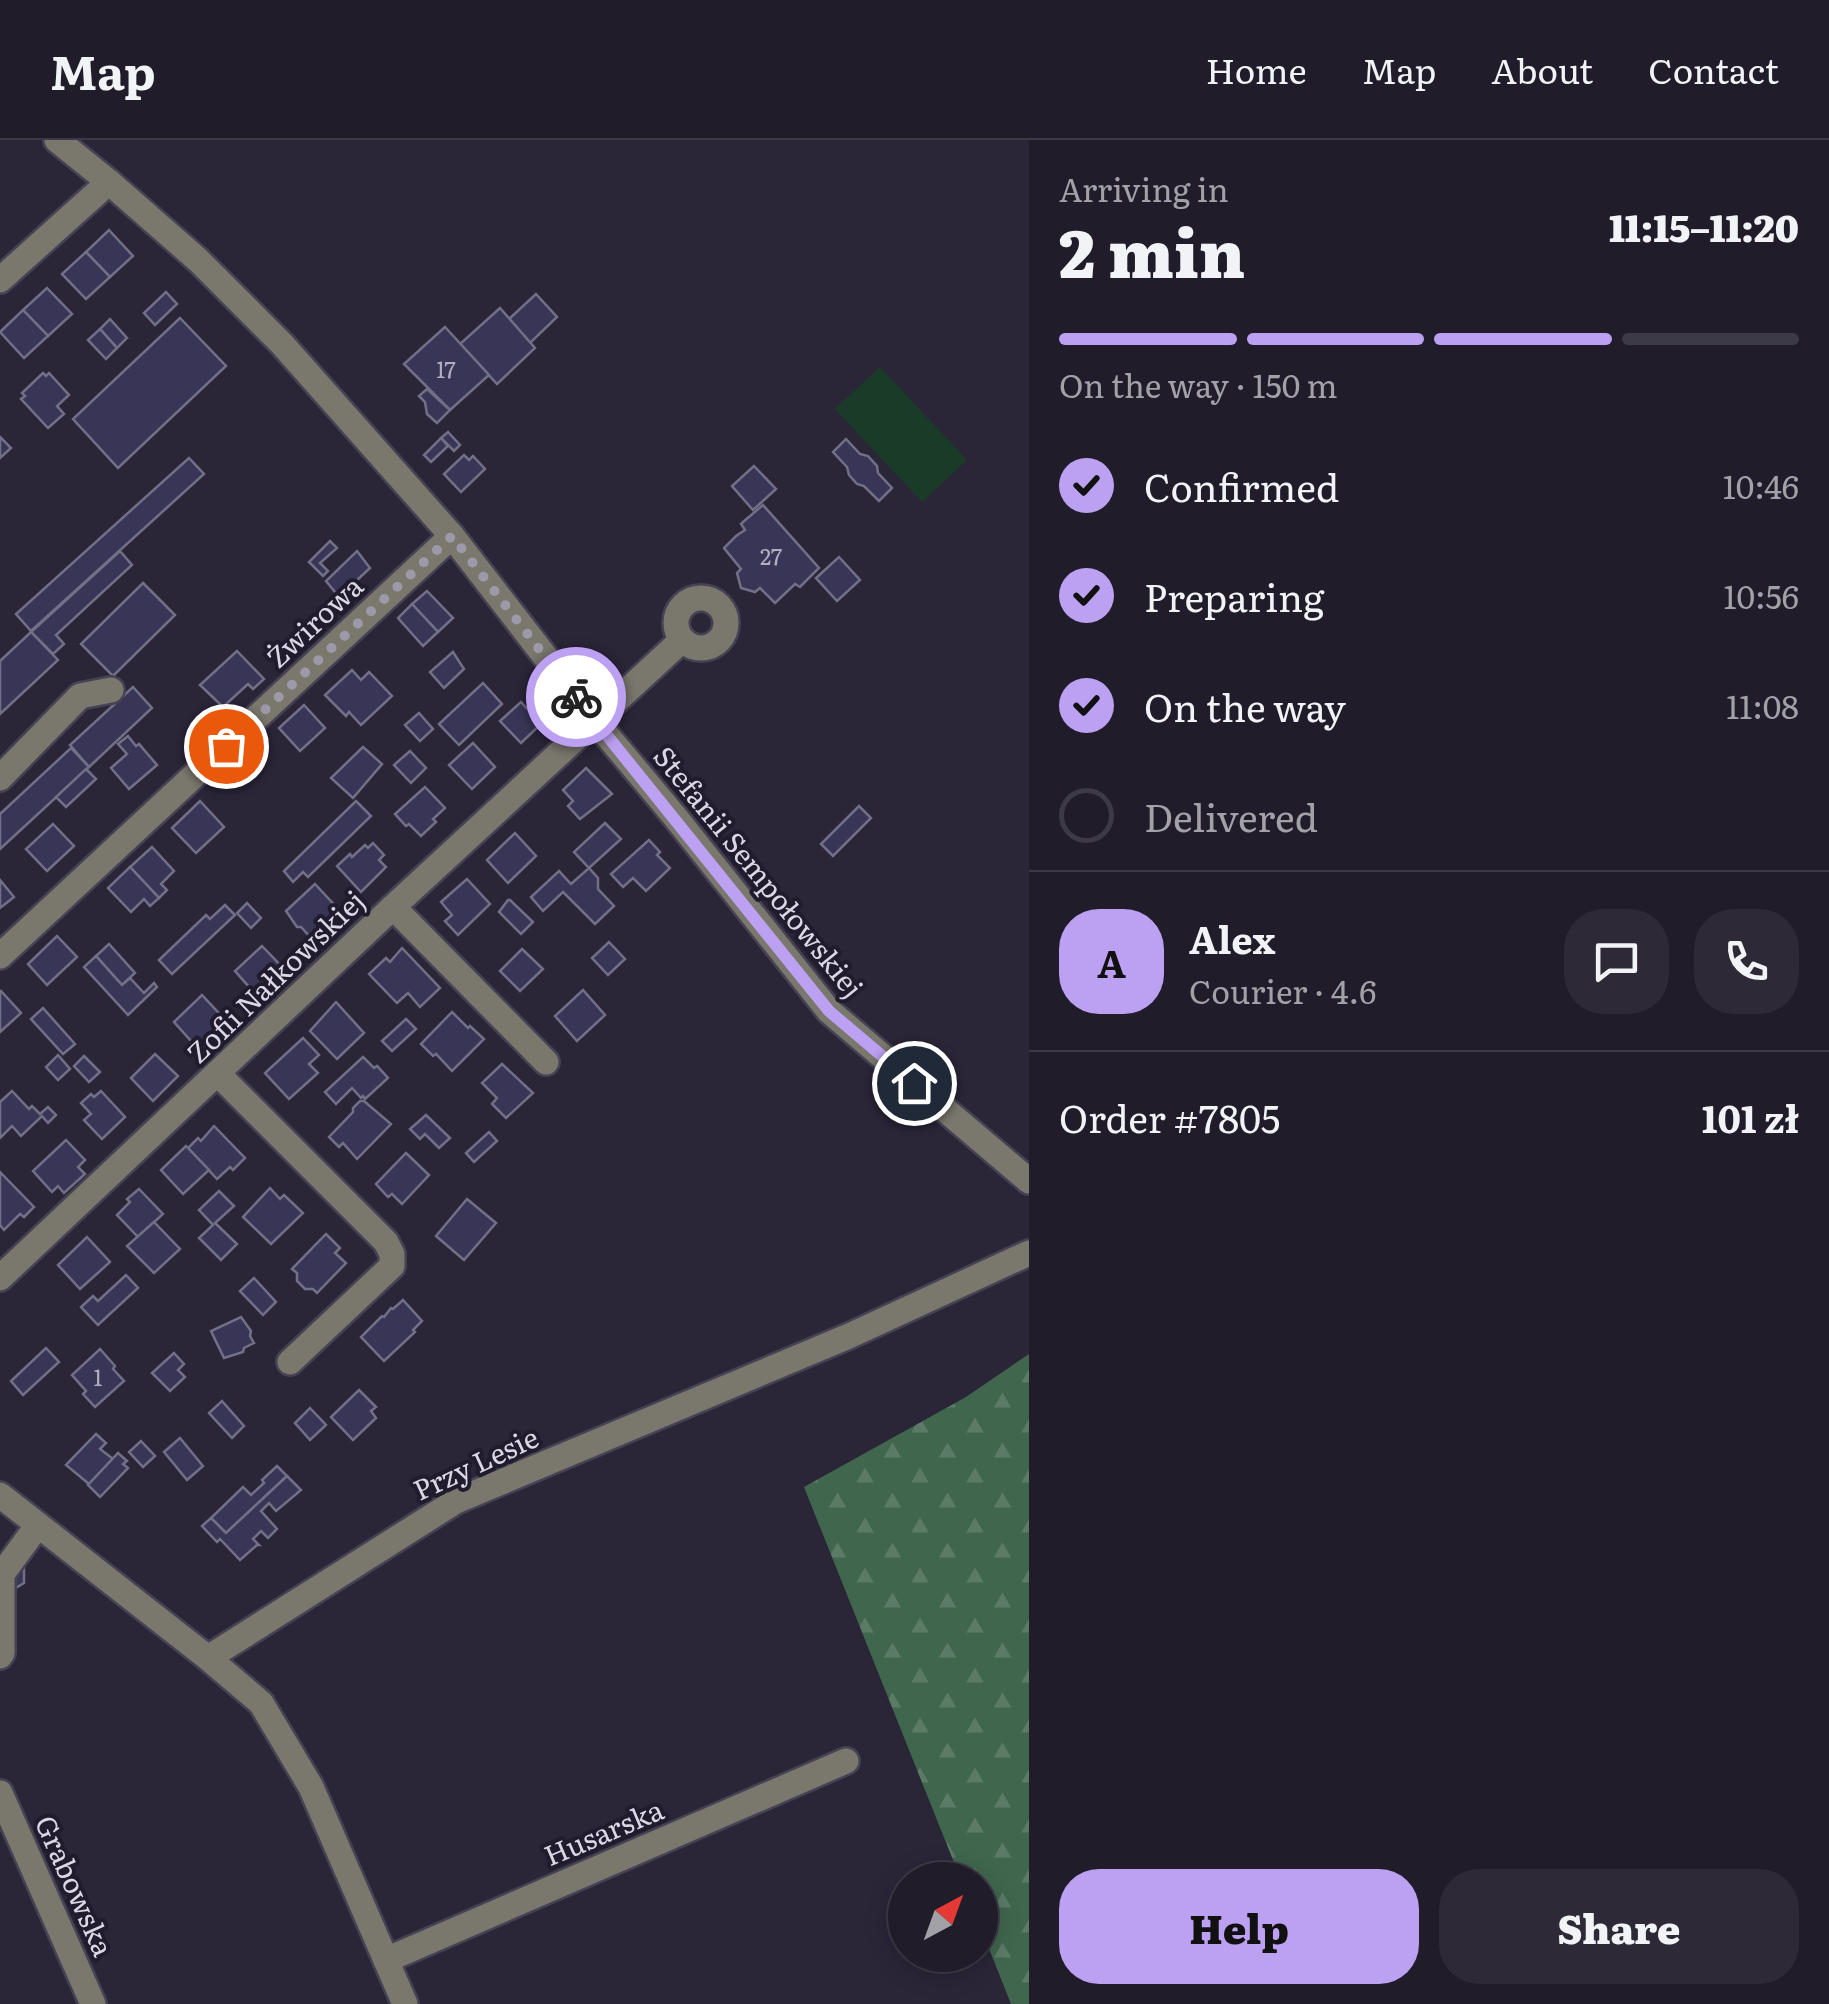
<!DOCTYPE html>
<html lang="en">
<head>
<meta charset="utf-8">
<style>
  body { margin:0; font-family:Literata,serif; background:#2d2936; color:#f1f3f6; height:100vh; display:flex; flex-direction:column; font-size:38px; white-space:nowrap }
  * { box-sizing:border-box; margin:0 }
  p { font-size:32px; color:#a2a1a8 }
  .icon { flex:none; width:55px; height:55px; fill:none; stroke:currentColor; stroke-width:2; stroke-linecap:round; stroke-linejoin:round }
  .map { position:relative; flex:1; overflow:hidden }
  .side { display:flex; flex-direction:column; background:#201c2a; width:800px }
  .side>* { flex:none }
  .needle { width:65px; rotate:41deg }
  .controls { position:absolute; left:888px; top:1722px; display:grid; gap:20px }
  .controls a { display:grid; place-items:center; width:110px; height:110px; border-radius:50%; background:#201c2a; box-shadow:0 5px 25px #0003,0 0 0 2px #3d3a47; font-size:50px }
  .pin { position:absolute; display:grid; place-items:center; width:85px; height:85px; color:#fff; margin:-42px; border:5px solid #fff; border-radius:50%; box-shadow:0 2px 10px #0007 }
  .courier { position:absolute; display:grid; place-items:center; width:100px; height:100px; margin:-50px; border:8px solid #bca0f2; border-radius:50%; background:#fff; color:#222; box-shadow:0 2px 12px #0007 }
  .head em { font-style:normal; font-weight:800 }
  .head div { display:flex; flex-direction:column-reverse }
  .head { display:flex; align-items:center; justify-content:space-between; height:170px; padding:0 30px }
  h1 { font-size:65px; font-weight:800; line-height:75px }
  .bar { display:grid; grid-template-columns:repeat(4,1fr); gap:15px 10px; align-content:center; height:120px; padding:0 30px }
  .bar i { height:12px; border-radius:8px; background:#3d3a47 }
  .bar .selected { background:#bca0f2 }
  .bar p { grid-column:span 4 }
  .line { display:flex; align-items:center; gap:25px; padding:0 30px; border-top:2px solid #3d3a47 }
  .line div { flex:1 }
  .round { display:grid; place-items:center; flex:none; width:105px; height:105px; border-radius:40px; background:#2d2936 }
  ol { padding:0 30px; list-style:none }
  li { display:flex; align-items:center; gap:30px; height:110px }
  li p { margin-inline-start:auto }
  li .icon { padding:10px; border-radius:50%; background:#bca0f2; color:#111; stroke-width:4 }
  li:last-child { color:#a2a1a8 }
  li i { width:55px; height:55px; border:5px solid #3d3a47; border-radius:50% }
  .button { display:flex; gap:20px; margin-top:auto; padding:20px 30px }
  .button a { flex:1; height:115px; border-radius:40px; background:#bca0f2; color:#111; font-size:40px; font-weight:800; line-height:115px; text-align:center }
  .button a+a { background:#2d2936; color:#f1f3f6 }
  header { display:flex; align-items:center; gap:60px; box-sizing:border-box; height:140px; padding:0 50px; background:#201c2a; border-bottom:2px solid #3d3a47 }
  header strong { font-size:48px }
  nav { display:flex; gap:55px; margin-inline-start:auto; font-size:35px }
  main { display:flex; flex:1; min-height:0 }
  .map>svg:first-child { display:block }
  .forest { fill:url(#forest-firs) }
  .pitch { fill:#1a3b28 }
  .building { fill:#393556; stroke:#727087; stroke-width:2.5 }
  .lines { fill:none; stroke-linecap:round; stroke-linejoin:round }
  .minor-casing { stroke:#474154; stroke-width:30 }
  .minor { stroke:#7a776d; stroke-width:25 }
  .done { stroke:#9d99a8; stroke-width:10; stroke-dasharray:0 18 }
  .route { stroke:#bca0f2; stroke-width:12 }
  .labels { text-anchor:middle; stroke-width:8; stroke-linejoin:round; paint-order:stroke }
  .number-label { font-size:22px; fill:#b2aec0 }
  .street-label { font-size:28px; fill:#dbd7e4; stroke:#211b2e }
</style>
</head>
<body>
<header>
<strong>Map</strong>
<nav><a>Home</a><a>Map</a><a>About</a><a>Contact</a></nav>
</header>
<main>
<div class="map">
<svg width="1029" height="1864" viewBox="0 0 1029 1864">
  <defs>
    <pattern id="forest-firs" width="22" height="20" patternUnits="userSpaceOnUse" patternTransform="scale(2.5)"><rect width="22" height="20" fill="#40664e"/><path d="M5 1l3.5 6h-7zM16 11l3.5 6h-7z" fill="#5b7b67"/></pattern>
  </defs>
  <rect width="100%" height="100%" fill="#2b2538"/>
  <!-- forest -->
  <polygon class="forest" points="1029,1214 1029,1864 1011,1864 980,1786 980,1740 961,1740 804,1347 966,1257"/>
  <!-- pitch -->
  <polygon class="pitch" points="880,227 967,320 922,362 835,269"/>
  <!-- building -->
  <g class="building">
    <polygon points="109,90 133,116 110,137 86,112"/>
    <polygon points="86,112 110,137 86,159 62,134"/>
    <polygon points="47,148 72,174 48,196 23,170"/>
    <polygon points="166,152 177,164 155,185 144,173"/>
    <polygon points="536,154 557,177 530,203 509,179"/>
    <polygon points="500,168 535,208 497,244 460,204"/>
    <polygon points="23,170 48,196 24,218 0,192"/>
    <polygon points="180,178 226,226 118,328 73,279"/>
    <polygon points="110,179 127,198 117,208 100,189"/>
    <polygon points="445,187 489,235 450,270 404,224"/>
    <polygon points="100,189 117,208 106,219 88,200"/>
    <polygon points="43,233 46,236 49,233 69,255 57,266 64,274 48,288 21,259 25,256 22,253"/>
    <polygon points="427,249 450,270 437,283 427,274 425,262 419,256"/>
    <polygon points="448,292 460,305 454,311 441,298"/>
    <polygon points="0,297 11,308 0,318"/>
    <polygon points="441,298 448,306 431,322 424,315"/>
    <polygon points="846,299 860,314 868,316 877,326 878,333 892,348 879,361 864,346 857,344 849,335 847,327 833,312"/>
    <polygon points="464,315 469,320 473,316 485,329 461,352 444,334"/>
    <polygon points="189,318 204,334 31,491 16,474"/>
    <polygon points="754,326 776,349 753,370 732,346"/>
    <polygon points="763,365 819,428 800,447 795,444 775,463 760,448 755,452 741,448 737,433 741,429 724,408 736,396 745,390 741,384 743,382"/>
    <polygon points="330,401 337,408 320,423 328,431 323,436 309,422"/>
    <polygon points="120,411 132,425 56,495 64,504 53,514 31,492"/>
    <polygon points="357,411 370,428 339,457 326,441"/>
    <polygon points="839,417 860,440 837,461 816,438"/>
    <polygon points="143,443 175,475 113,536 81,504"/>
    <polygon points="427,451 453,478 438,492 412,464"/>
    <polygon points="412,464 438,492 423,506 398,478"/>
    <polygon points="31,492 58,520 0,574 0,521"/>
    <polygon points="237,511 264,539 253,549 248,544 223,567 200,545"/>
    <polygon points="453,512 464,529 444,548 430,532"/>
    <polygon points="352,530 361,540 369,532 392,556 361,585 349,572 346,576 325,555"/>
    <polygon points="483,543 502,564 459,605 439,584"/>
    <polygon points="133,547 152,568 89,627 70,605"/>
    <polygon points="521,562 541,584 521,603 500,581"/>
    <polygon points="304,565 325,588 300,611 279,588"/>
    <polygon points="419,573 433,589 420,601 405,585"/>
    <polygon points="128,596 136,606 139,604 157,625 129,649 111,628 127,614 118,604"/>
    <polygon points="473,603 495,627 472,649 449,625"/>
    <polygon points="363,607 382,624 353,658 331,638"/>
    <polygon points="71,608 89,627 0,709 0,674"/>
    <polygon points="410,611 426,628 411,643 394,625"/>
    <polygon points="586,628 612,654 580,679 568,666 573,661 563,650"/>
    <polygon points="86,629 96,639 66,667 56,657"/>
    <polygon points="425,647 445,668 433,679 436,682 421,696 409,684 406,686 395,674"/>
    <polygon points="200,661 224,687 196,713 172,688"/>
    <polygon points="356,661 371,676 308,737 303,732 293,742 284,731"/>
    <polygon points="859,666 871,678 833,716 821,704"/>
    <polygon points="605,683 621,699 589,728 574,712"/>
    <polygon points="53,684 74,706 47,731 26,709"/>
    <polygon points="515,693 536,716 508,743 487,720"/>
    <polygon points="649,700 660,712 657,715 670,728 646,751 633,738 623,747 611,734"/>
    <polygon points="373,703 384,715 379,720 386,727 361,752 337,726 350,714 352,717 365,705 368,708"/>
    <polygon points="152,707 174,731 161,744 167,750 159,758 130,727"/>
    <polygon points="130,727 159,758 150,766 144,759 131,772 108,748"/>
    <polygon points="589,728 598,738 598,749 614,766 595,784 563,752 543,771 531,757 559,731 571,744"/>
    <polygon points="467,739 490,764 458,795 445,781 452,775 441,762"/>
    <polygon points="0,740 14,757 0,768"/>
    <polygon points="315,744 340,771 311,798 301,787 297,787 286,771"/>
    <polygon points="508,760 510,760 533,782 521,794 499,772"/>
    <polygon points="247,763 261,778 251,788 237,773"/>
    <polygon points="225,765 235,775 172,834 159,820 206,775 210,779"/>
    <polygon points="57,796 77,817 47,845 28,824"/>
    <polygon points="609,802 625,819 608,835 592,818"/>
    <polygon points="109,804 135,833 122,845 96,816"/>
    <polygon points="262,806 286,831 258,857 235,831"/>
    <polygon points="402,808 440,848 420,867 408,853 397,863 369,834 386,818 390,822"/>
    <polygon points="522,809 543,829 520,851 500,831"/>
    <polygon points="96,816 122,845 130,838 144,853 154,843 157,847 128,875 84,827"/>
    <polygon points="583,850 605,875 577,901 555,876"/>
    <polygon points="1,851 21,873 0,892 0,852"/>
    <polygon points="202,855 229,884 200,911 174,882"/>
    <polygon points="336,862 364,893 337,919 310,891"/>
    <polygon points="43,868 75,904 63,914 31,879"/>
    <polygon points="452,872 468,888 470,886 484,899 452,931 436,914 433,916 421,904"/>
    <polygon points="406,879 416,889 392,911 382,901"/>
    <polygon points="303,898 319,915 309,924 318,933 289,959 265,933"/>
    <polygon points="155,914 178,936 153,961 131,938"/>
    <polygon points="58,915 70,929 58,940 46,927"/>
    <polygon points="84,916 100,932 89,942 74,926"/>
    <polygon points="363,917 374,928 377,926 388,938 365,959 363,956 361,958 352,948 336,964 325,952"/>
    <polygon points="502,924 533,953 506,978 492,964 497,958 482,943"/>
    <polygon points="12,951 29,969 32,966 40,974 48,967 56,975 48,983 42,976 21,996 12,986 0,998 0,962"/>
    <polygon points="101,951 125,977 102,999 84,980 91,974 81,963 91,954 94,957"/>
    <polygon points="360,961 364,961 391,984 357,1019 343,1003 339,1007 329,997 353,972 353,968"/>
    <polygon points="426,975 450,998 439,1008 425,994 420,999 410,989"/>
    <polygon points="214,986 245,1018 233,1030 230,1027 217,1039 188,1008 198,998 201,1001"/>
    <polygon points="489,992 497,1001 474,1022 466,1013"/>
    <polygon points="66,1000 85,1020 78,1027 85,1034 64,1053 58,1046 52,1052 33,1031"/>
    <polygon points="186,1006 209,1030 183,1054 161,1030"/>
    <polygon points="406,1013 429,1035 402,1064 392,1054 388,1057 376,1044"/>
    <polygon points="0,1032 34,1067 24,1077 20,1074 4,1090 0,1085"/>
    <polygon points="270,1048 280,1059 284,1055 303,1073 271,1104 243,1077"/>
    <polygon points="139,1049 163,1074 138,1097 117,1075 130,1062 127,1059"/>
    <polygon points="219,1051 234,1066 215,1083 237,1104 221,1120 199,1098 213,1085 199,1070"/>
    <polygon points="467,1059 496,1083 464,1120 436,1096"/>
    <polygon points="154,1082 180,1109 154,1133 127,1106"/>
    <polygon points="326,1094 340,1108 335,1113 346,1123 317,1153 313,1149 305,1149 297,1141 297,1133 292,1129"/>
    <polygon points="87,1097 110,1122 80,1149 58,1125"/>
    <polygon points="126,1135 138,1148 98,1185 81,1167 93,1156 98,1161"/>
    <polygon points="254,1138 276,1162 263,1175 240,1151"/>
    <polygon points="403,1160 422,1181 413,1190 415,1192 384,1221 361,1197 382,1176 384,1177 391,1168 393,1169"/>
    <polygon points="241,1177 251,1191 250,1196 254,1203 244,1208 243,1212 224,1218 211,1191"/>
    <polygon points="46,1208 59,1222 23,1255 11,1241"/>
    <polygon points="100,1209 115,1226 113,1229 124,1241 95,1267 83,1254 86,1251 72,1235"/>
    <polygon points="174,1213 184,1224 178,1230 185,1237 170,1251 152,1233"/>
    <polygon points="359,1250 376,1267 371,1271 376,1278 353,1300 331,1277"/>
    <polygon points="222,1261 244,1286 232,1298 209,1273"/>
    <polygon points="310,1268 326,1285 310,1300 295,1283"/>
    <polygon points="96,1294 106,1303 100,1309 113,1319 89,1344 66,1325"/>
    <polygon points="180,1298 203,1326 187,1340 164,1312"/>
    <polygon points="141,1301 155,1316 143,1327 129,1312"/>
    <polygon points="118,1313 127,1321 123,1324 128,1328 100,1357 88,1345"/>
    <polygon points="277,1326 287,1336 226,1393 211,1378 243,1347 251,1355 264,1343 262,1340"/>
    <polygon points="287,1336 301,1350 276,1371 269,1363 261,1371 277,1389 268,1398 261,1391 253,1399 259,1405 257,1405 240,1420 220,1399 217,1402 202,1386 211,1378 226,1393"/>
    <polygon points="24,1412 24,1443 0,1457"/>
  </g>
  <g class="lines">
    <!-- minor casing -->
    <g class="minor-casing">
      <g id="minor">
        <polyline points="57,0 109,42 198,120 282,204 452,396 595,581 676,678 829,871 1029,1041"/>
        <polyline points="0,140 109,42"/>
        <circle cx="701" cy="483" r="25"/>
        <polyline points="0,638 80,556 111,550"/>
        <polyline points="393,767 546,922"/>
        <polyline points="0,816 452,396"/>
        <polyline points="218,934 386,1102 392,1114 392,1126 290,1222"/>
        <polyline points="0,1138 393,767 682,500"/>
        <polyline points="0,1355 208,1518 456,1361 849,1196 1029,1113"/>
        <polyline points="0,1516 2,1513 2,1434 38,1385"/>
        <polyline points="208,1518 261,1563 311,1647 405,1864"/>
        <polyline points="0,1653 93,1864"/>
        <polyline points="386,1820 846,1621"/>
      </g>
    </g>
    <!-- minor -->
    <use href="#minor" class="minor"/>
  </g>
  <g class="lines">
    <!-- done -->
    <polyline class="done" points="226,606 452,396 576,557"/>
    <!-- route -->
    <polyline class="route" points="576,557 829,871 914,943"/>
  </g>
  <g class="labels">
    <!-- number labels -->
    <g class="number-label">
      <text x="446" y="238">17</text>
      <text x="771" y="425">27</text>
      <text x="98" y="1246">1</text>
    </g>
    <!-- street labels -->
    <g class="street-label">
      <text transform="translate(315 482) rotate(-43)" y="10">Żwirowa</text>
      <text transform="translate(758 732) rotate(51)" y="10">Stefanii Sempołowskiej</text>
      <text transform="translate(276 837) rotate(-44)" y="10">Zofii Nałkowskiej</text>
      <text transform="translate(476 1324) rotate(-25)" y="10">Przy Lesie</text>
      <text transform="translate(604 1693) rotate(-23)" y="10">Husarska</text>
      <text transform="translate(74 1746) rotate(66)" y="10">Grabowska</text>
    </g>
  </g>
</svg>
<div class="controls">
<a><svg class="needle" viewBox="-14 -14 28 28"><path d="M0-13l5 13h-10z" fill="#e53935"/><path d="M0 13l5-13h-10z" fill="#a2a1a8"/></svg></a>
</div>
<div class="pin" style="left:226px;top:606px;background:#ea580c"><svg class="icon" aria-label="bag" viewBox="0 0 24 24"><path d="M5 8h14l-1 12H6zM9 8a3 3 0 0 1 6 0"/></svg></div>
<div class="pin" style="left:914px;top:943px;background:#1f2937"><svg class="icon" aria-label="home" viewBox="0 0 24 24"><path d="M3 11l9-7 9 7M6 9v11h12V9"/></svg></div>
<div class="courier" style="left:576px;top:557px"><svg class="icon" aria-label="bike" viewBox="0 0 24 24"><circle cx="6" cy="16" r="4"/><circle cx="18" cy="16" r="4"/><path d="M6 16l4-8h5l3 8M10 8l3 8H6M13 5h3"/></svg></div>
</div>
<section class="side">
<div class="head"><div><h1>2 min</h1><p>Arriving in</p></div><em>11:15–11:20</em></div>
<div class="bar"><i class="selected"></i><i class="selected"></i><i class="selected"></i><i></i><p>On the way · 150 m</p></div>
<ol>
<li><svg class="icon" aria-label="check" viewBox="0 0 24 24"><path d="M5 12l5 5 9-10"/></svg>Confirmed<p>10:46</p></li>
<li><svg class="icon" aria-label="check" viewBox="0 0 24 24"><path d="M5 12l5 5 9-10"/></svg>Preparing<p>10:56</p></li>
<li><svg class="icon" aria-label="check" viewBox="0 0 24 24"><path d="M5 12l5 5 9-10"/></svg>On the way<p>11:08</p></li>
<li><i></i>Delivered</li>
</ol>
<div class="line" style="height:180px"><b class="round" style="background:#bca0f2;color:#111">A</b><div><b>Alex</b><p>Courier · 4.6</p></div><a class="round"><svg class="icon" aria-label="chat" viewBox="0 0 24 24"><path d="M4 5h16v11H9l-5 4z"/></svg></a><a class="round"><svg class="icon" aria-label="phone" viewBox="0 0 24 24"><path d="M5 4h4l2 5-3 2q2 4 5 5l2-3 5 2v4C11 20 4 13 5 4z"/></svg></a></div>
<div class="line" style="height:130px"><div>Order #7805</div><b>101 zł</b></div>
<div class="button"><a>Help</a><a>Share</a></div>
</section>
</main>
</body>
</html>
